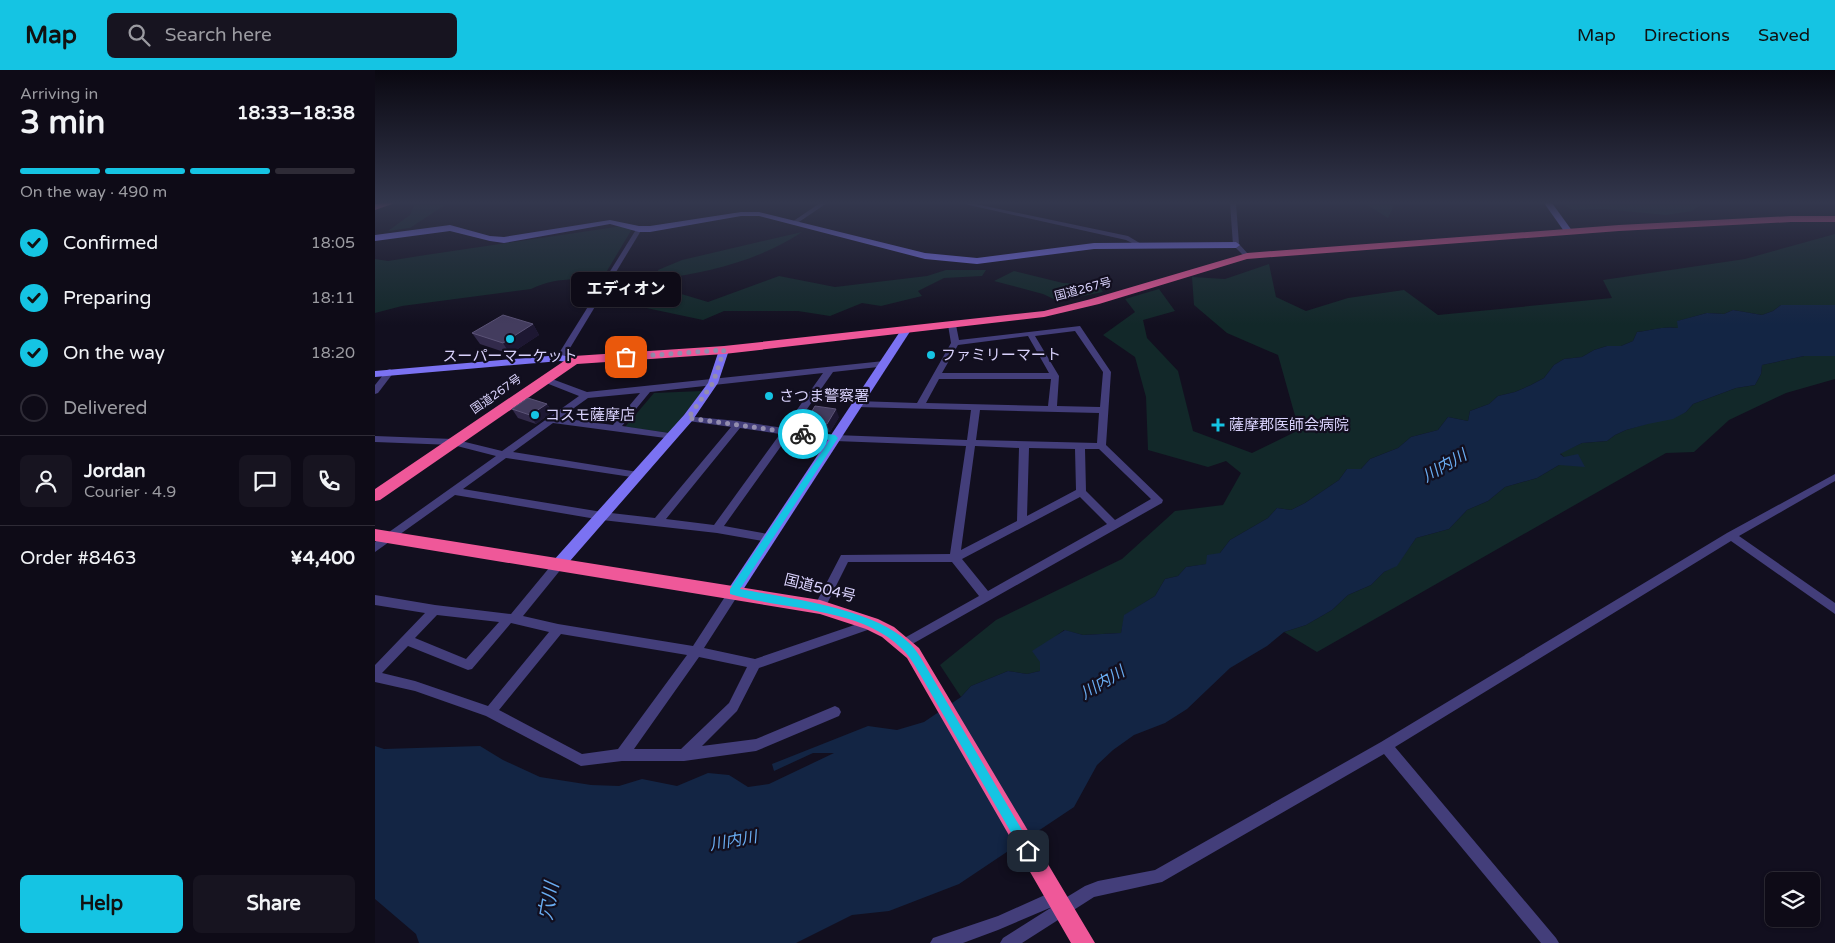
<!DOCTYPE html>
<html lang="en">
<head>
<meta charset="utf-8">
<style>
  body { margin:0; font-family:"Varela Round","Noto Sans JP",sans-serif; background:#171420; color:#f1f3f6; height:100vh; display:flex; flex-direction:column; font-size:19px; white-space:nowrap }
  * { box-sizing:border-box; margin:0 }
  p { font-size:16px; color:#9b9ba1 }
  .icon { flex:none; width:28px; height:28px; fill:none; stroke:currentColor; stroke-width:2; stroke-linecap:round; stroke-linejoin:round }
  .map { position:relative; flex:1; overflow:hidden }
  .side { display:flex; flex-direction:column; background:#0e0b17; width:375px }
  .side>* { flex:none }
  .tools { position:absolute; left:1390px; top:802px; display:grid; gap:10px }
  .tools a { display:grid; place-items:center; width:55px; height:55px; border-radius:8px; background:#0e0b17; box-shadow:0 1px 4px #0004,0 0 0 1px #2e2b36; font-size:25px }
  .pin { position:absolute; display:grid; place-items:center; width:42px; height:42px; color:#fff; margin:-21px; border-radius:10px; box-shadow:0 2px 8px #0006 }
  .courier { position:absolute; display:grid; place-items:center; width:50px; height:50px; margin:-25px; border:4px solid #15c4e3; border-radius:50%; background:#fff; color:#222; box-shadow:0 1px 6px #0007 }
  .bubble { position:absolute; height:35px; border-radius:8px; background:#0e0b17; box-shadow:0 1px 4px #0004,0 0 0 1px #2e2b36; font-size:16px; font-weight:700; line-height:35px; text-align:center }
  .summary em { font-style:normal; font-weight:700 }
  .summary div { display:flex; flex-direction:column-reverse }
  .summary { display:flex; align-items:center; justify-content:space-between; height:85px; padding:0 20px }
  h1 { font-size:32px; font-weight:700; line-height:38px }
  .bar { display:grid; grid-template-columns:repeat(4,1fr); gap:8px 5px; align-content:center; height:60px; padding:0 20px }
  .bar i { height:6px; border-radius:4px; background:#2e2b36 }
  .bar .on { background:#15c4e3 }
  .bar p { grid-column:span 4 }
  .line { display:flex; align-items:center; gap:12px; padding:0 20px; border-top:1px solid #2e2b36 }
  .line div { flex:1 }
  .round { display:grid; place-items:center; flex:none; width:52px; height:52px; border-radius:8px; background:#171420 }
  ol { padding:0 20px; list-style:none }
  li { display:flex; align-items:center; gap:15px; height:55px }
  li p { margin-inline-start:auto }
  li .icon { padding:5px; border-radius:50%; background:#15c4e3; color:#111; stroke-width:4 }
  li:last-child { color:#9b9ba1 }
  li i { width:28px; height:28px; border:2px solid #2e2b36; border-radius:50% }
  .cta { display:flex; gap:10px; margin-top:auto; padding:10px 20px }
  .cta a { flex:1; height:58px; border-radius:8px; background:#15c4e3; color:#111; font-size:20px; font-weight:700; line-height:58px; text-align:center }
  .cta a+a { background:#171420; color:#f1f3f6 }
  header { display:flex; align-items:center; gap:30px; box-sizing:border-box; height:70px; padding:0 25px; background:#15c4e3; color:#111 }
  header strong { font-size:24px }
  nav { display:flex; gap:28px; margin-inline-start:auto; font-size:18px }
  .search { width:350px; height:45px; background:#171420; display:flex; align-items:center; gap:12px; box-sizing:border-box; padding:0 18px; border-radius:8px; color:#9b9ba1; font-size:19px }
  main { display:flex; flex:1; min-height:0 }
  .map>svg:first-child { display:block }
  .green { fill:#122829 }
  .water { fill:#132544 }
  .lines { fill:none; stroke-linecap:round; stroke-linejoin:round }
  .street { fill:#433e7a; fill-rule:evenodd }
  .secondary { fill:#7b72f2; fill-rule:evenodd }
  .highway { fill:#ef5899; fill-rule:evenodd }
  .wall { fill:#322a4b }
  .shaded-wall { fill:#1d1732 }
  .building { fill:#433c5e; stroke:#5b5377 }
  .route { fill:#15c4e3 }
  .done { stroke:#938dae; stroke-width:5; stroke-dasharray:0 9 }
  .poi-dot { fill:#15c4e3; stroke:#120f1f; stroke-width:2 }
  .labels { text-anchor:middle; stroke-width:4.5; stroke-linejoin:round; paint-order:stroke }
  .far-street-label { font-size:12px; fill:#d8d1fb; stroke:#120f1f }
  .poi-label { font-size:15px; fill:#d8d1fb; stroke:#120f1f; text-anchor:start }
  .street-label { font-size:15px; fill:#d8d1fb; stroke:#120f1f }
  .water-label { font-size:16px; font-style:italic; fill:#69acf1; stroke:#120f1f }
  .near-water-label { font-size:19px; font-style:italic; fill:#69acf1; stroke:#120f1f }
</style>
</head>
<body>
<header>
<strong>Map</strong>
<div class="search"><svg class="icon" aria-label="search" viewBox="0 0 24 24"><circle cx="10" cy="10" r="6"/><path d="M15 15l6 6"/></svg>Search here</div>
<nav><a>Map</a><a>Directions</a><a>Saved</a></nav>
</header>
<main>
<section class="side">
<div class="summary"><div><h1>3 min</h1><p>Arriving in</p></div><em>18:33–18:38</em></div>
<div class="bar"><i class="on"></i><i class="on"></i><i class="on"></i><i></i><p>On the way · 490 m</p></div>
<ol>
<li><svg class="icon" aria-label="check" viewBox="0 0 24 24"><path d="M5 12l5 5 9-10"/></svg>Confirmed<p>18:05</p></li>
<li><svg class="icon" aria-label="check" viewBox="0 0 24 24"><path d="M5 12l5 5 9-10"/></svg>Preparing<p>18:11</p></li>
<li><svg class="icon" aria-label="check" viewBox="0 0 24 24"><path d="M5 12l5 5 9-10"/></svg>On the way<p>18:20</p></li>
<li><i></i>Delivered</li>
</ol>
<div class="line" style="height:90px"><a class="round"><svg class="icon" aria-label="person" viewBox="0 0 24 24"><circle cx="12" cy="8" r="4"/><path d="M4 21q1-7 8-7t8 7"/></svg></a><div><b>Jordan</b><p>Courier · 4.9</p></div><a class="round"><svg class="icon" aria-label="chat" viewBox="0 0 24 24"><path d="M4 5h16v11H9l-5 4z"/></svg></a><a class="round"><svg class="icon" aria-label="phone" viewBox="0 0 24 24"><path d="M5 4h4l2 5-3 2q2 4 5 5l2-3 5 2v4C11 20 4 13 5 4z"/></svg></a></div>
<div class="line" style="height:65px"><div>Order #8463</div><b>¥4,400</b></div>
<div class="cta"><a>Help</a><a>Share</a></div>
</section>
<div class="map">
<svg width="1460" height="873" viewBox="0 0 1460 873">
  <rect width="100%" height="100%" fill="#120f1f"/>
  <!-- green -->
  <g class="green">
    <polygon points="40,133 78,133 68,136 35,158 13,161 35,145"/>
    <polygon points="989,133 1063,133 1019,135 1013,148"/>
    <polygon points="1185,133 1346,133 1326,135 1317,141 1291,145 1228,139 1198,140"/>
    <path d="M247,156L257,159L226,211C201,209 180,207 156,219L27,236L0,243V189L13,191C91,178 169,168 247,156Z"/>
    <path d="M427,162C383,191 335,202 284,209L283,200L307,190Z"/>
    <path d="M1460,164V235H1406L1398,241L1387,245L1358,240L1349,244L1332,243L1303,251V258C1289,256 1277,260 1262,262L1258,271L1246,276H1232L1219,280L1207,287L1189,289L1179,295L1169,308L1156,315L1140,322L1123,326L1114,334L1095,341L1093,351L1073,347L1063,360L1036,367L1023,378L995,389L986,399H972L964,410L930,433L916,440L902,438L893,448L855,470L845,483L832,494L811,497L803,506L790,509L780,526L750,545L746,563L708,565L689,560C675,570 665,582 665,601L652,604L633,601L596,616L586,627L565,595L621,550L747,489L800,441L848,435L866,403L851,391L833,397L773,380L771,327L760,287L728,265L760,242L750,229L784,219L800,241L768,250L772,268L803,301L818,361L877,383L924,360L903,285L852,263L819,235L817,207L850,209L894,194L901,227L931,241L973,228L1029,220L1063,245L1237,228L1228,210L1370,189Z"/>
    <polygon points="571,200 611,200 607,206 569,208 543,221 547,226 506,236 487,233 455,246 423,241 349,241 328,250 262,236 293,220 333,232 404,206 460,217 552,206"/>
    <polygon points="639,201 688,213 723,215 728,222 683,231 668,224 619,211"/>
    <polygon points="1429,286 1460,286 1460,309 1411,323 1354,350 1319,382 1291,383 942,582 909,562 931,555 957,540 973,525 996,515 1009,502 1022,495 1041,468 1074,459 1092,440 1113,431 1130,417 1162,408 1184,395 1189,387 1185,383 1207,373 1232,371 1240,365 1251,360 1311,342 1318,334 1361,318 1380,315 1386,304 1387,295"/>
    <polygon points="327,321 295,363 250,357 279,323"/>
  </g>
  <!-- water -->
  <path class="water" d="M1406,235H1460V286H1429L1387,295L1386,304L1380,315L1361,318L1318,334L1311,342L1298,349L1273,354L1251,360L1240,365L1232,371L1207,373L1185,384L1189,387L1203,384L1210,397L1184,395L1162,408L1130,417L1113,431L1092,440L1074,459L1041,468L1022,496L1009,502L996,515L973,525L957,540L931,555L909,562L892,576L855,598L812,639L790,653L759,665L738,680L722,695L699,737L584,814L514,841L477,845L421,873H44L41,864L0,829V676L9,679L105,676L128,690L165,707L216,715L244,716L267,709L302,716L333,703L354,705L373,717L394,714L459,683H438L399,701L397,694L493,656L522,660L549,652L586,627L596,616L633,601L652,604L665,601V592L657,581L690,560L708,565L746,563L749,545L780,526L790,509L803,506L811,497L831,494L832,485L845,483L855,470L893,448L902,438L916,440L930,433L964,410L972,399H986L995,389L1023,378L1036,367L1063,360L1073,347L1093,351L1095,341L1114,334L1123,326L1140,322L1156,315L1169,308L1179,295L1189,289L1207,287L1219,280L1232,276H1246L1258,271L1262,262C1277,260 1288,256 1303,258L1302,251L1332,243L1349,244L1358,240L1387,245L1398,241Z"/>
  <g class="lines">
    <!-- street -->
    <g class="street">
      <polygon points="445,133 452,133 421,154 417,154 417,152"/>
      <polygon points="585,133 596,133 753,166 768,175 765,177 751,170"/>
      <polygon points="855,133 861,133 864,174 874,185 874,187 870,187 858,175"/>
      <polygon points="262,158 267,159 189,288 185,290 182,290 181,288"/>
      <path d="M574,253H577L581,255L584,270L705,256L736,302L731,375L788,430L787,433L532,577L528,579L524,577L522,574L524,571L604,526L577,492H473L449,540L445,542L441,540L439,537L466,485L575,484L591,376L460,371L414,365L349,456L398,465L399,468L398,471L394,472L342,463L227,450L80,425L0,482V472L121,386L78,375L0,372V366L78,369L127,381L204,326L166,311V307L169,306L212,322L509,291L512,292V296L458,302L418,359L460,365L592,370L596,340L482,337L478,334L482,331L542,333L576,273L573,255ZM700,261L728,302L725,337L682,336L684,306L660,266ZM653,266L674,303H567L583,275ZM448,303L409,358L363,351L310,346L309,348L313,351L356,357L280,448L227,442L88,419L131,388L263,408L266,407L268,405L263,402L138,382L178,353L298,369L303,366L301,364L247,356L275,322ZM564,309H676L673,336L551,333ZM265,323L238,355L185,348L213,328ZM605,340L724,343L722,373L601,370ZM365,358L405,364L339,455L291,449ZM600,376L644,378L642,451L586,480ZM654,378L700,379L701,420L652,446ZM710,379H724L776,429L740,450L711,421ZM705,427L732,454L613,521L587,489Z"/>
      <polygon points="15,299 19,302 3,323 0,324 0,315 12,300"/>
      <polygon points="1460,404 1460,411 1364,466 1460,533 1460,544 1356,471 1020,677 1181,868 1184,873 1166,873 1009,684 787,812 719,827 647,873 625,873 628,868 677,837 623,860 588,873 555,873 558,868 623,846 681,820 686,822 688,827 687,830 710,816 723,811 780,800 1006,672 1352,463"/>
      <path d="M183,491L187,492L188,495L187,498L148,546L183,554L318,576L355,519L359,518L363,519L365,522L329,578L380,589L497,549L501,551L503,554L501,557L384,598L362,641L327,676L381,669L460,636L464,638L466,642L464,646L381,681L309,691H247L206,696L111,646L40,621L0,612V595L50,543L0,535V525L60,535L136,544L179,492ZM62,545L124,552L91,589L40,568ZM136,553L174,562L113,636L40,611L7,603L33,576L93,600L97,599ZM186,564L312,585L243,679L207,684L124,640ZM324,587L372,597L354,633L306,679H259Z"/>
    </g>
    <!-- secondary -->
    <g class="secondary">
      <polygon points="1169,133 1177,133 1198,162 1197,164 1191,164"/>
      <polygon points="366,142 384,142 550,183 602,188 719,173 861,172 865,175 861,178 719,179 602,194 550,189 384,146 366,146 275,162 264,162 235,154 129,173 115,171 75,161 0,171 0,165 75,155 115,166 129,167 235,150 264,156 275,156"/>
      <polygon points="531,257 536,260 364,526 359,528 354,526 352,522 354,518 526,260"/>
      <polygon points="349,277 354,280 343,313 317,351 188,499 183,500 178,499 176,495 178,491 309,345 333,313 344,280"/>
      <polygon points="185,285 203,288 204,290 199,293 185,291 0,307 0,301"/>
    </g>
    <!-- highway -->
    <g class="highway">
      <polygon points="5,133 20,133 0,140 0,134"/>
      <polygon points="1416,146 1460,146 1460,152 1416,152 1244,161 872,189 724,234 669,247 349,284 202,294 5,430 0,431 0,419 195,287 199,286 349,276 669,241 716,229 872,183 1244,155"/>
      <polygon points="0,459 445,530 503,549 519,557 544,578 720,873 696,873 532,588 507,567 491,559 445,544 0,471"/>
    </g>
  </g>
  <!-- wall -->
  <g class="wall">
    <polygon points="158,254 164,265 135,284 105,274 97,263"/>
    <polygon points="172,334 177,342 161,354 143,348 137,339"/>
    <polygon points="464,347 455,362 434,359 431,351"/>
  </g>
  <!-- shaded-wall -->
  <g class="shaded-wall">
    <polygon points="158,254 164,265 135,284 128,273"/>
    <polygon points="172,334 177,342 161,354 155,345"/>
    <polygon points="461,339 464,347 455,362 452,354"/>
  </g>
  <!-- building -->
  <g class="building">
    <polygon points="128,245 158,254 128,273 97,263"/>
    <polygon points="153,328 172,334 155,345 137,339"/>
    <polygon points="440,336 461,339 452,354 431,351"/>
  </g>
  <!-- sky -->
  <linearGradient id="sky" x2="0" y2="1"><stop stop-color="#0a0811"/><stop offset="0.52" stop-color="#33374d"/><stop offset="1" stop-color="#33374d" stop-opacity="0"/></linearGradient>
  <rect width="1460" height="255" fill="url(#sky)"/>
  <!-- route -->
  <path class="route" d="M428,361L460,365L463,368L365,519C413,528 498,538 533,572C542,580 547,590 553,600L657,777L659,781L657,785L653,787L649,785L546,606C540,596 535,586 526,578C485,537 407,540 355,524V519L455,370L425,366V362Z"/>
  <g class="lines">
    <!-- done -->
    <polyline class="done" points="251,287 349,280 338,313 313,348 428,364"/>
  </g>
  <!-- markers -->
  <g class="poi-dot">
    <circle cx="135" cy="269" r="5"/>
    <circle cx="556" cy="285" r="5"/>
    <circle cx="394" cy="326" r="5"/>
    <circle cx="160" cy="345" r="5"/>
    <path d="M840.5 347.5h5v5h5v5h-5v5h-5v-5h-5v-5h5z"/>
  </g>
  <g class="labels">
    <!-- far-street labels -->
    <g class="far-street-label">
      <text transform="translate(708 219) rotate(-15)" y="4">国道267号</text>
      <text transform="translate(121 324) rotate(-35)" y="4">国道267号</text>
    </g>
    <!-- poi labels -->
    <g class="poi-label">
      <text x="566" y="290">ファミリーマート</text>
      <text x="135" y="291" text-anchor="middle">スーパーマーケット</text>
      <text x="404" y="331">さつま警察署</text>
      <text x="170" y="350">コスモ薩摩店</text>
      <text x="854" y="360">薩摩郡医師会病院</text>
    </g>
    <!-- street labels -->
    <g class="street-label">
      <text transform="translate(445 518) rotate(14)" y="5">国道504号</text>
    </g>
    <!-- water labels -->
    <g class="water-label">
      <text transform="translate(1069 395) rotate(-30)" y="6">川内川</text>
      <text transform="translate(727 612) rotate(-31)" y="6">川内川</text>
      <text transform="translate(358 770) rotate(-10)" y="6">川内川</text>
    </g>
    <!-- near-water labels -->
    <g class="near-water-label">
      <text transform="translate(173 831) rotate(-80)" y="7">穴川</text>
    </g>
  </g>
</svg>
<div class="tools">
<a><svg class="icon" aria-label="layers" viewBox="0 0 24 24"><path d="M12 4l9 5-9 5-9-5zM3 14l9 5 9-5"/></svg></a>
</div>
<div class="pin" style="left:251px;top:287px;background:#ea580c"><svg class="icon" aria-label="bag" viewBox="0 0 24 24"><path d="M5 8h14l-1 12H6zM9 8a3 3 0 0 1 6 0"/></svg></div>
<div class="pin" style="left:653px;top:781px;background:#1f2937"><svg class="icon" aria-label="home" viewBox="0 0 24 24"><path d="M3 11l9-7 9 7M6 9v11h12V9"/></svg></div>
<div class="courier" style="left:428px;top:364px"><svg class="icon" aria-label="bike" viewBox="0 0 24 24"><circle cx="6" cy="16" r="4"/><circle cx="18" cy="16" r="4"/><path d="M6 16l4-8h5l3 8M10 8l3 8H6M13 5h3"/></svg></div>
<div class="bubble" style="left:196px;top:202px;width:110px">エディオン</div>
</div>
</main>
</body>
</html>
